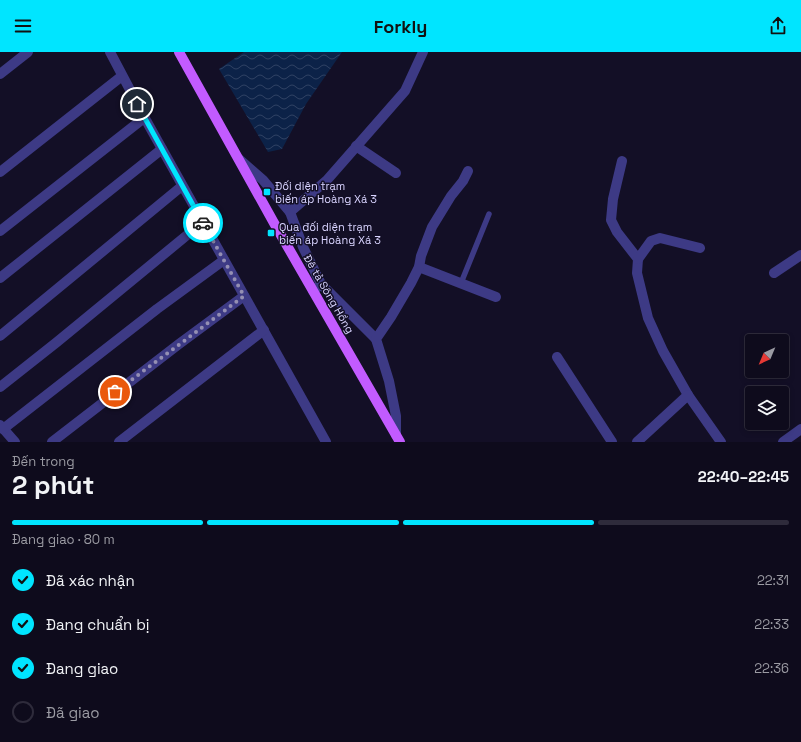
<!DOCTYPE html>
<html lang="vi">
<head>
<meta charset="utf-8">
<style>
  body { margin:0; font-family:"Space Grotesk",sans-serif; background:#171425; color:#f1f3f6; height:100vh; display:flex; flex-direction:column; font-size:15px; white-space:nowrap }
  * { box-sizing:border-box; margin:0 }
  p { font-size:13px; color:#9b9ba3 }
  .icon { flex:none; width:22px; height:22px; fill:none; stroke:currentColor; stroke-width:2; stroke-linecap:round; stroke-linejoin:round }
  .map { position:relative; height:390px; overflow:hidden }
  .panel { display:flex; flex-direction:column; background:#0e0b1c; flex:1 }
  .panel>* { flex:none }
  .needle { width:26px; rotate:224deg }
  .buttons { position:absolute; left:745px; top:282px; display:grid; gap:8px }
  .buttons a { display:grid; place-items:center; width:44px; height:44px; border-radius:4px; background:#0e0b1c; box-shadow:0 2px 6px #0003,0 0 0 1px #2e2b3b; font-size:20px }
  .pin { position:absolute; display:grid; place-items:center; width:34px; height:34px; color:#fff; margin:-17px; border:2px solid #fff; border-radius:50%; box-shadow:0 1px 4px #0007 }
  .courier { position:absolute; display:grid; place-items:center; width:40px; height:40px; margin:-20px; border:3px solid #00e5ff; border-radius:50%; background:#fff; color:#222; box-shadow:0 1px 5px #0007 }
  .summary em { font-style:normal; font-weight:700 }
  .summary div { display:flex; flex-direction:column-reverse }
  .summary { display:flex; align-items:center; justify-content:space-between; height:68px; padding:0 12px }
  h1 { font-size:26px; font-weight:700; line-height:30px }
  .bar { display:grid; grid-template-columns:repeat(4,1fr); gap:6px 4px; align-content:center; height:48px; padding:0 12px }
  .bar i { height:5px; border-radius:3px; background:#2e2b3b }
  .bar .on { background:#00e5ff }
  .bar p { grid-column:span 4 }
  ol { padding:0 12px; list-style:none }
  li { display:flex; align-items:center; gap:12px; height:44px }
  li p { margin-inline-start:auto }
  li .icon { padding:4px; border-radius:50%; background:#00e5ff; color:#111; stroke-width:4 }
  li:last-child { color:#9b9ba3 }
  li i { width:22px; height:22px; border:2px solid #2e2b3b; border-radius:50% }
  header { display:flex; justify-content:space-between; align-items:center; height:52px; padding:0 12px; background:#00e5ff; color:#111; font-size:18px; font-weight:700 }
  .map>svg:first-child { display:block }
  .water { fill:url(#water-waves) }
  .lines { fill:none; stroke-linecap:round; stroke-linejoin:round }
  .service { stroke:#3d3a85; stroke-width:5.5 }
  .minor { stroke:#3d3a85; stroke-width:10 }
  .primary { stroke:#c25bff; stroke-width:10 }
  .done { stroke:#948fb3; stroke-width:4; stroke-dasharray:0 7.2 }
  .route { stroke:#00e5ff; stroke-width:5 }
  .poi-dot { fill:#00e5ff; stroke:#130f26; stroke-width:1.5 }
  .labels { text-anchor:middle; stroke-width:3; stroke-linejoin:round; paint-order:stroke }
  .poi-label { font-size:11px; fill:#d9d4ff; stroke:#130f26; text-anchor:start }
  .street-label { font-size:11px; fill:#d9d4ff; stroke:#130f26 }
</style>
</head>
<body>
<header><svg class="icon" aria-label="menu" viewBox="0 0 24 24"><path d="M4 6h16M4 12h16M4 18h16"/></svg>Forkly<svg class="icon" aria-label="share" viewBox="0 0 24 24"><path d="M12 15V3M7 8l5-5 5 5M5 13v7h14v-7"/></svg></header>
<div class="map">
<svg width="801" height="390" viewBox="0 0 801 390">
  <defs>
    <pattern id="water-waves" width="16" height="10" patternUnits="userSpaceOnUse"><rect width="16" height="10" fill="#0c2248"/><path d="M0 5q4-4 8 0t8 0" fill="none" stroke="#2f4163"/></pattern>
  </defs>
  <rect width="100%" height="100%" fill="#130f26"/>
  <!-- water -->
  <polygon class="water" points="244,0 342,0 306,52 282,97 268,100 219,17"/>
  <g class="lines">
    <!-- service -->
    <polyline class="service" points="461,231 489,162"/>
    <!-- minor -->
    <g class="minor">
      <polyline points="110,0 147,70 326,390"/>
      <polyline points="0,22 28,0"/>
      <polyline points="356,94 396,121"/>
      <polyline points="239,107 263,128 290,160 327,128 405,39 423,0"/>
      <polyline points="622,109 613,147 611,168 617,180 638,207 637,221 648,266 663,299 688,343 721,390"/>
      <polyline points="0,120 122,24"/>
      <polyline points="290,160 303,195 321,232 313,239"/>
      <polyline points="0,179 144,66"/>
      <polyline points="638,207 651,189 660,186 700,196"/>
      <polyline points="419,215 496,245"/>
      <polyline points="774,221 801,203"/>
      <polyline points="0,226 162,97"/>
      <polyline points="321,232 376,287"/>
      <polyline points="0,284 182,134"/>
      <polyline points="557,305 612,390"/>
      <polyline points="0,335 57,290 203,170"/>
      <polyline points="0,373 15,390"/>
      <polyline points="3,377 157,257 224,208"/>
      <polyline points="396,383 396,364 389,329 376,287 391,265 411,231 419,215 421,204 432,175 451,144 463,129 468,119"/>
      <polyline points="52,390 179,292 244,244"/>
      <polyline points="119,390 264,278"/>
      <polyline points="637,390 688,343"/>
      <polyline points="783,390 801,377"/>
    </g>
    <!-- primary -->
    <polyline class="primary" points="179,0 274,171 400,390"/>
  </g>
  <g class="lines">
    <!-- done -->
    <polyline class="done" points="115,340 180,292 244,244 203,171"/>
    <!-- route -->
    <polyline class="route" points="137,52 203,171"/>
  </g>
  <!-- markers -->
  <g class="poi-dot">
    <rect x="263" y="136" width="8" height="8" rx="2"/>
    <rect x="267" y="177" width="8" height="8" rx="2"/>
  </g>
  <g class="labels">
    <!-- poi labels -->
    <g class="poi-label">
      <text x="275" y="138">Đối diện trạm<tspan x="275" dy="13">biến áp Hoàng Xá 3</tspan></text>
      <text x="279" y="179">Qua đối diện trạm<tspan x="279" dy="13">biến áp Hoàng Xá 3</tspan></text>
    </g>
    <!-- street labels -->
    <g class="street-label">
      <text transform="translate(329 242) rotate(60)" y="4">Đê tả Sông Hồng</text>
    </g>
  </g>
</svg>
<div class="buttons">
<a><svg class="needle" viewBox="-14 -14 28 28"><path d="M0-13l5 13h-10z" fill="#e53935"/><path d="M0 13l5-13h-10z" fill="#9b9ba3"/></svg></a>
<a><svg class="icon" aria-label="layers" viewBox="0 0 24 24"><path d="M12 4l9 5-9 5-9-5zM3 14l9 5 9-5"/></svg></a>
</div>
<div class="pin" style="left:115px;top:340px;background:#ea580c"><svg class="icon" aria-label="bag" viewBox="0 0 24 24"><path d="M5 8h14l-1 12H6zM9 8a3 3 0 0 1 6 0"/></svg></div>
<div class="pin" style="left:137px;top:52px;background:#1f2937"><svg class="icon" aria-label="home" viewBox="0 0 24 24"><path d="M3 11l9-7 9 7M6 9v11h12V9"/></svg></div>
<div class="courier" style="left:203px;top:171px"><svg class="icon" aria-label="car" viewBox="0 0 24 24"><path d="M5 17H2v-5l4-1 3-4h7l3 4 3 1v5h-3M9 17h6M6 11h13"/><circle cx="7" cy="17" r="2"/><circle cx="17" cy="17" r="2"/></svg></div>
</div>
<section class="panel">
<div class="summary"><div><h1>2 phút</h1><p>Đến trong</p></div><em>22:40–22:45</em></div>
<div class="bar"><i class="on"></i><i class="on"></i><i class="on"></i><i></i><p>Đang giao · 80 m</p></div>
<ol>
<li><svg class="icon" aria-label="check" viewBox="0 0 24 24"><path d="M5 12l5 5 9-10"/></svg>Đã xác nhận<p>22:31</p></li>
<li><svg class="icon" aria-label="check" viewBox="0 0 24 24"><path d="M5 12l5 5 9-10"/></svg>Đang chuẩn bị<p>22:33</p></li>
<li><svg class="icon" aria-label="check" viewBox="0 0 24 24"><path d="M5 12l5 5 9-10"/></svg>Đang giao<p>22:36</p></li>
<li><i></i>Đã giao</li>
</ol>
</section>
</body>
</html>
